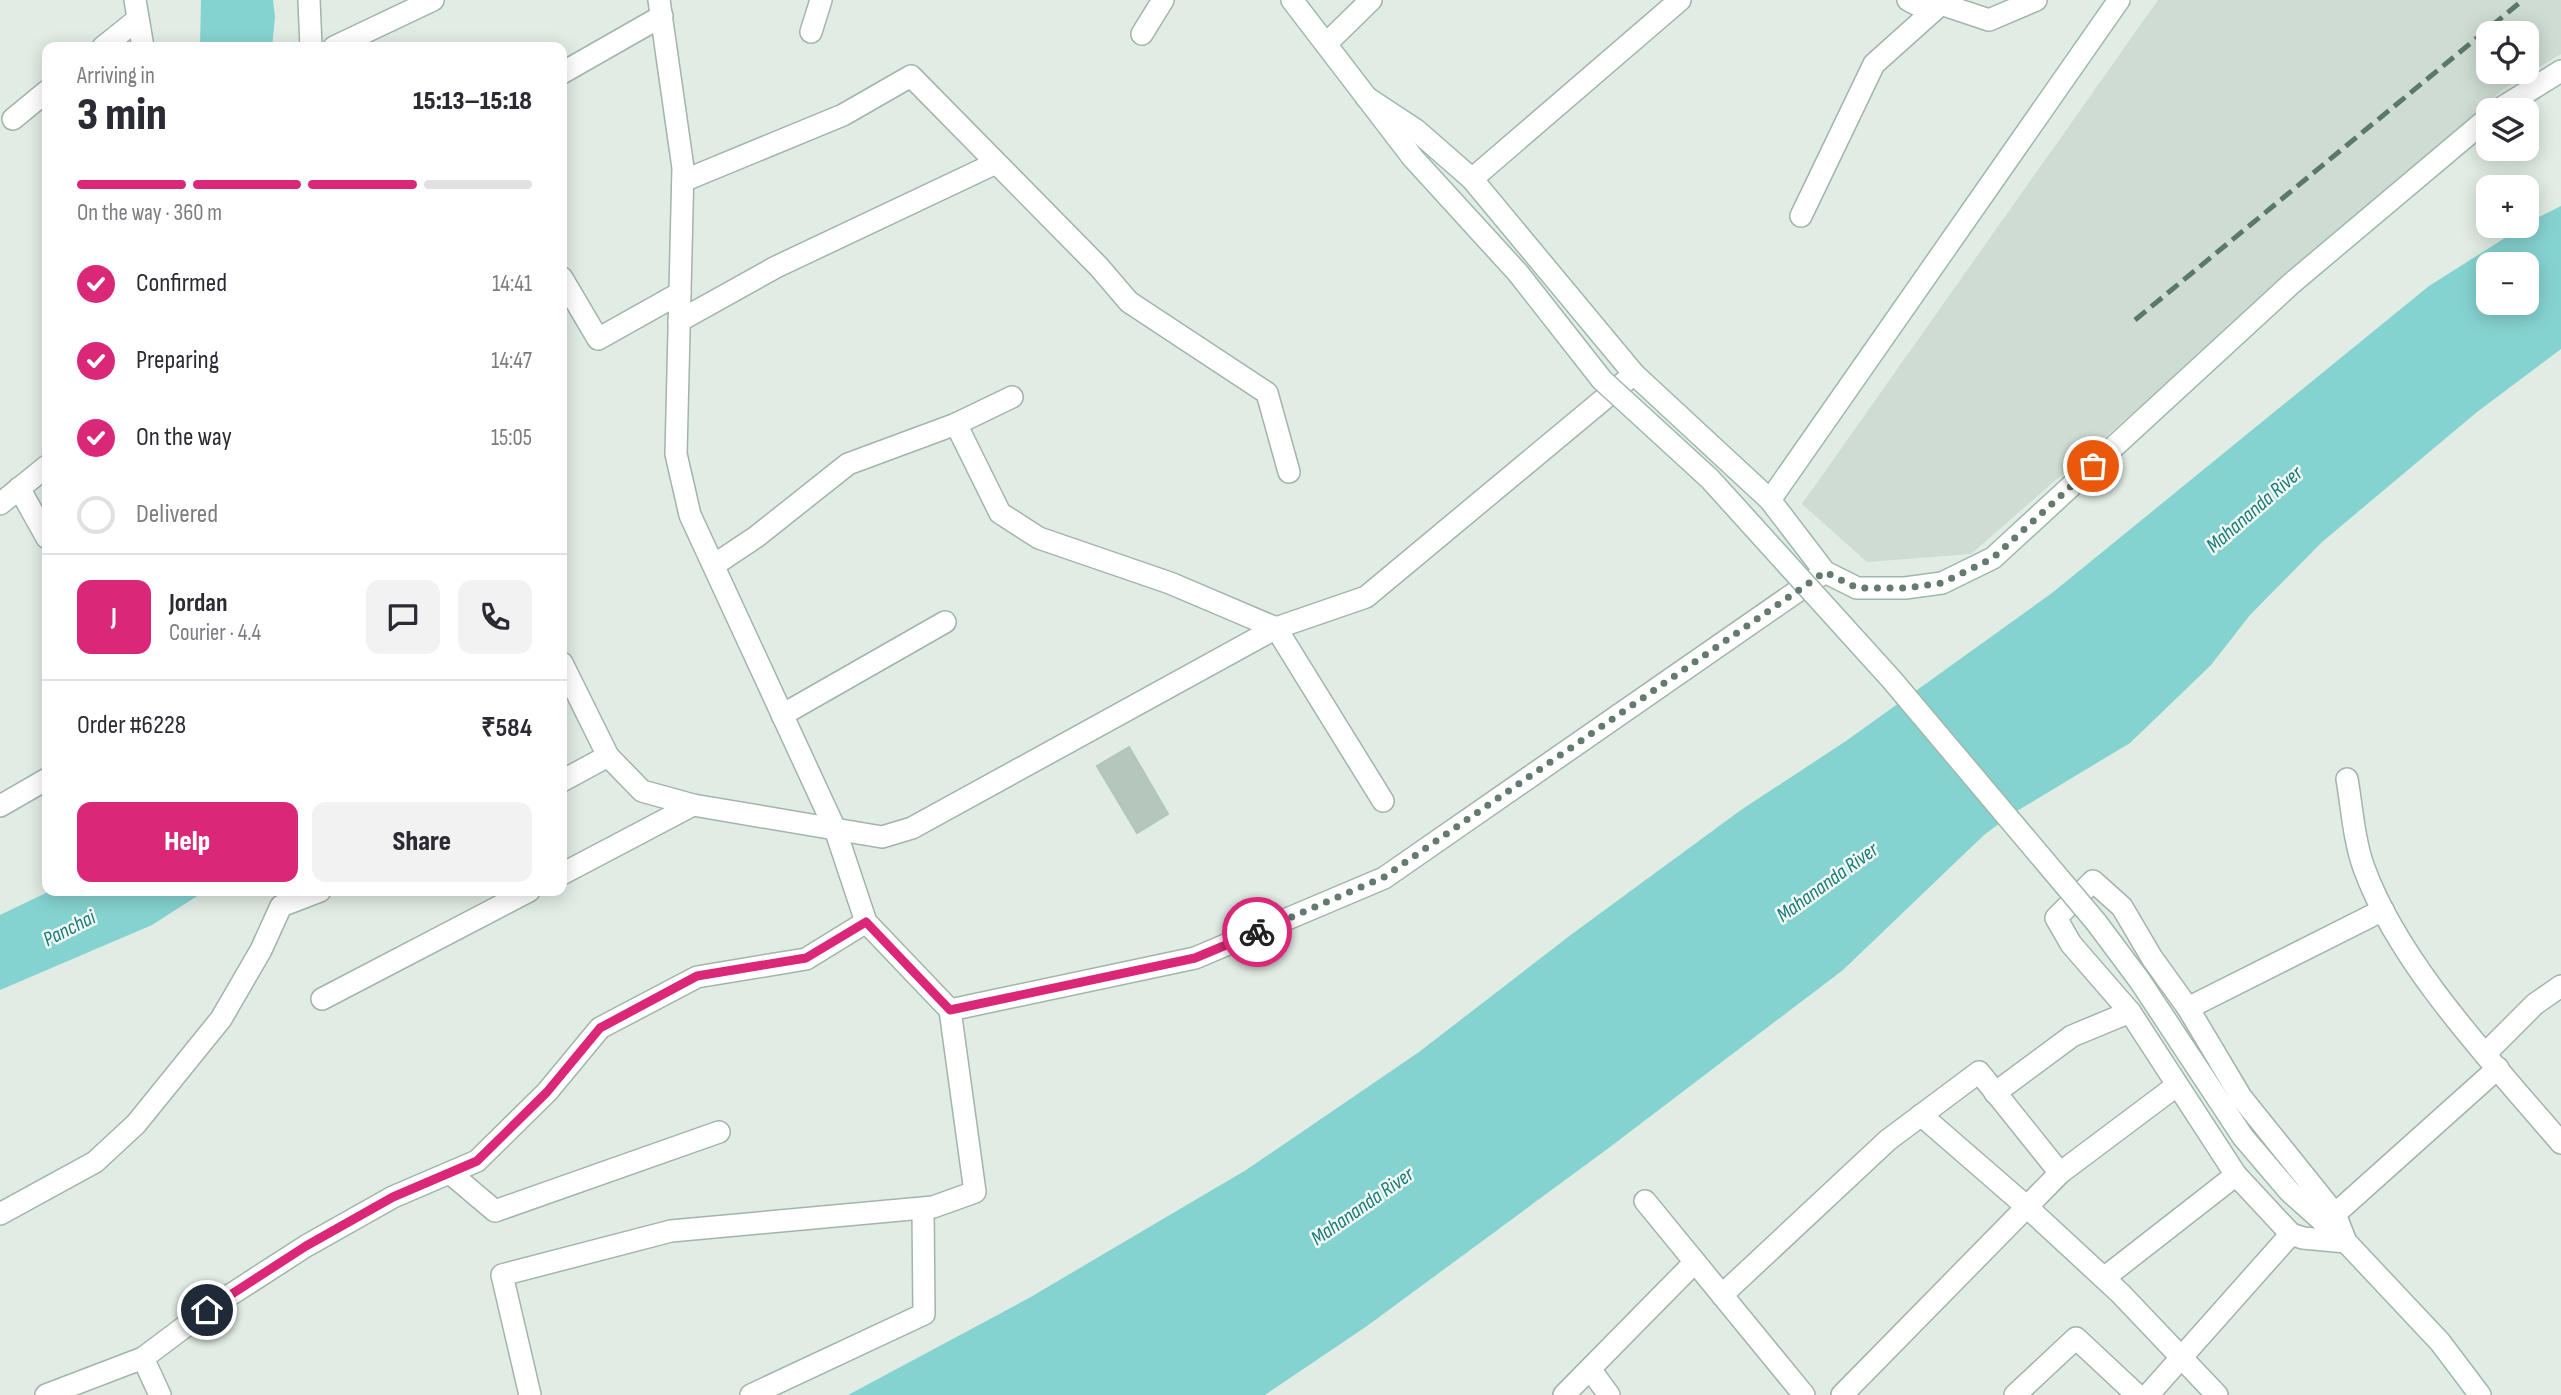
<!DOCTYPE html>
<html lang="en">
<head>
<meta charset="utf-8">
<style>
  body { margin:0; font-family:"Sofia Sans Condensed",sans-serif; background:#f2f2f3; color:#2b2b33; height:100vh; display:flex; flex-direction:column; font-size:26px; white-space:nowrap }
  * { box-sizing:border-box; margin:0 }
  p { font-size:23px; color:#7c7c81 }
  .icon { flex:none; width:38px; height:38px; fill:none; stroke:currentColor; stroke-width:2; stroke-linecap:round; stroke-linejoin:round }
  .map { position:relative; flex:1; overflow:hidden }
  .panel { position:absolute; left:42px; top:42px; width:525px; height:854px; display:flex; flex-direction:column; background:#fff; border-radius:14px; box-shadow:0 4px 18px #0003 }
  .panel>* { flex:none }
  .tools { position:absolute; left:2476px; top:21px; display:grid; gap:14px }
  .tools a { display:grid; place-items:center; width:63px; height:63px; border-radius:14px; background:#fff; box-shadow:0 4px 18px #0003; font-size:35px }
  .pin { position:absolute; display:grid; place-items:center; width:60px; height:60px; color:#fff; margin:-30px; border:4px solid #fff; border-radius:50%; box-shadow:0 2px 7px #0007 }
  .courier { position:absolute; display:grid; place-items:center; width:70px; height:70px; margin:-35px; border:5px solid #db2777; border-radius:50%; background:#fff; color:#222; box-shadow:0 2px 9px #0007 }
  .overview em { font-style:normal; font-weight:800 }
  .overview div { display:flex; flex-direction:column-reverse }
  .overview { display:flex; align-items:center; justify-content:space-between; height:119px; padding:0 35px }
  h1 { font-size:46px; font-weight:800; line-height:52px }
  .bar { display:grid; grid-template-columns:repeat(4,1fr); gap:10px 7px; align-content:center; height:84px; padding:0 35px }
  .bar i { height:9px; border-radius:5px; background:#e1e1e2 }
  .bar .on { background:#db2777 }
  .bar p { grid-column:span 4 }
  .line { display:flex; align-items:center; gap:18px; padding:0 35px; border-top:2px solid #e1e1e2 }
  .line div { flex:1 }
  .round { display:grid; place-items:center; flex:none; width:74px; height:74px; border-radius:14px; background:#f2f2f3 }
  ol { padding:0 35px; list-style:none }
  li { display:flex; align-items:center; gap:21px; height:77px }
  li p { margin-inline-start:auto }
  li .icon { padding:7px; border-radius:50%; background:#db2777; color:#fff; stroke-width:4 }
  li:last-child { color:#7c7c81 }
  li i { width:38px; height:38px; border:4px solid #e1e1e2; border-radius:50% }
  .cta { display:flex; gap:14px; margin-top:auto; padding:14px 35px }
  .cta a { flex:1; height:80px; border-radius:14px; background:#db2777; color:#fff; font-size:28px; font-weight:800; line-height:80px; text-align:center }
  .cta a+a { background:#f2f2f3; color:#2b2b33 }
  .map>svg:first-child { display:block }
  .built { fill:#cedcd3; fill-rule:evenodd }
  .water { fill:#85d3d1; fill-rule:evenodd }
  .building { fill:#b5c7bd; stroke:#b2c6ba; stroke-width:2 }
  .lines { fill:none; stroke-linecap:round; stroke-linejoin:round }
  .street-casing { stroke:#a3b4aa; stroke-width:24 }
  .secondary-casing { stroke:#9eb8aa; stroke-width:24 }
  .street { stroke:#fff; stroke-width:21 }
  .secondary { stroke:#fff; stroke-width:21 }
  .rail { stroke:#5a796b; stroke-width:5; stroke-dasharray:14 7; stroke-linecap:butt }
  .secondary-bridge-casing { stroke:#9eb8aa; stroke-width:24; stroke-linecap:butt }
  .secondary-bridge { stroke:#fff; stroke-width:21 }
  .done { stroke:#637a6f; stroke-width:7; stroke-dasharray:0 12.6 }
  .route { stroke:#db2777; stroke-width:9 }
  .labels { text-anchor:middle; stroke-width:5; stroke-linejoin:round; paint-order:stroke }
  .water-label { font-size:21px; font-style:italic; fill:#187b7a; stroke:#f1f8f3 }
</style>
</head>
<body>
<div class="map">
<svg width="2561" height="1395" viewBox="0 0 2561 1395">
  <rect width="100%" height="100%" fill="#e0ece4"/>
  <!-- built -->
  <path class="built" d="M2158,0H2561V54L2502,90L1971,554L1867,562L1802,504ZM2488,33H2527V72H2488Z"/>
  <!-- water -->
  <g class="water">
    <polygon points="201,0 273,0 275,17 272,47 200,47"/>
    <path d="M2561,206V349L2477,412L2322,542L2250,615L2211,665L2130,743L2012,814L1984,835L1843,970L1610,1147L1367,1326L1265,1395H848L1029,1298L1246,1170L1419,1052L1572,934L1741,810L1846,741L2052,593L2429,286L2535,219ZM2488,264H2527V303H2488Z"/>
    <polygon points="50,891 205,891 152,925 0,990 0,915"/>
  </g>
  <!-- building -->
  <polygon class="building" points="1129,747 1168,814 1137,833 1097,766"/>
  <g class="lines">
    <!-- street casing -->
    <g class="street-casing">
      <g id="street">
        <polyline points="135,0 143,47"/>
        <polyline points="309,0 311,47"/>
        <polyline points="1908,0 1932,12"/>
        <polyline points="811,32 821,0"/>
        <polyline points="1142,34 1163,0"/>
        <polyline points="1326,44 1371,0"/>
        <polyline points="103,47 138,19"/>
        <polyline points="334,47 433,0"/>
        <polyline points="562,73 662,16"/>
        <polyline points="13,119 47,91"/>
        <polyline points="1472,179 1680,0"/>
        <polyline points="683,181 843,115 911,76 1099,267 1129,302 1267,393 1289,472"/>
        <polyline points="1801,216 1874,64 1941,4 1989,20 2036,0"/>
        <polyline points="562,278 598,339 680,293"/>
        <polyline points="679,321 776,267 996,163"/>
        <polyline points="956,424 1000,513 1039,538 1170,583 1276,628 1383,801"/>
        <polyline points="19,488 47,538"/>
        <polyline points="0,504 47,466"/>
        <polyline points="714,565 756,537 848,464 956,424 1012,397"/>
        <polyline points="562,663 608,756 642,791 693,805 882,837 912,828 1276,628 1366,597 1634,374"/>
        <polyline points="782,715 945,622"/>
        <path d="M2347,779C2352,808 2354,841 2364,868C2399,965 2494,1064 2561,1143"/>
        <polyline points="562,781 608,756"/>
        <polyline points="0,806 47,779"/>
        <polyline points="562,874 693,805"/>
        <polygon points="2093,881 2122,907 2152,958 2188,1008 2241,1097 2335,1214 2346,1242 2303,1238 2291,1234 2236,1175 2130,1012 2071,944 2056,918"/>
        <polyline points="322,999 529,891"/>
        <polyline points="2188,1008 2383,910"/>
        <polyline points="950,1010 1195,958 1384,878 1825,572"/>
        <polyline points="2485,1054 2535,1004 2561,986"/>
        <polyline points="1995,1093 2072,1036 2130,1012"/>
        <polyline points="1921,1115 2027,1207 2120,1293 2217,1395"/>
        <polyline points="450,1173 495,1211 719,1132"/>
        <polyline points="1645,1201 1804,1395"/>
        <polyline points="0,1214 95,1162 136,1124 221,1019 261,950 281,906 320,891"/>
        <polyline points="2335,1214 2498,1068"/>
        <polyline points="2104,1278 2236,1175"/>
        <polyline points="1722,1295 1888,1140 1979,1072 2060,1173"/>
        <polyline points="143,1358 160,1395"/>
        <polyline points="1590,1369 1609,1395"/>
        <polyline points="46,1395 143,1358 207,1310 306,1246 393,1197 477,1161 547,1092 600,1028 697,977 806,959 866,922"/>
        <polyline points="530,1395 502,1275 671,1231 933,1207 975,1192 950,1010 866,922 835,829 690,515 676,454 683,168 659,0"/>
        <polyline points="751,1395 924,1314 923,1209"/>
        <polyline points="1564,1395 1695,1262"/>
        <polyline points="1842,1395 2060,1173 2176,1086"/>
        <polyline points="2015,1395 2076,1338 2137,1395"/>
        <polyline points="2148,1395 2291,1234"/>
      </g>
    </g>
    <!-- secondary casing -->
    <g class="secondary-casing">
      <g id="secondary">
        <polyline points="1292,0 1413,158 1518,273"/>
        <polyline points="1366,97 1416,130 1472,179 1634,374 1770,500 1825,572 1857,588 1905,588 1942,583 1993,558 2292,283 2488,118"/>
        <polyline points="2498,110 2561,71"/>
        <polyline points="1770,500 2119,0"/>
        <polyline points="2096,922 2140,981 2243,1137 2289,1191 2346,1242 2440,1342 2480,1395"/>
      </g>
    </g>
    <!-- street -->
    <use href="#street" class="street"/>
    <!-- secondary -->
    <use href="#secondary" class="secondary"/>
    <!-- rail -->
    <polyline class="rail" points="2135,320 2523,0"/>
    <!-- secondary-bridge casing -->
    <g class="secondary-bridge-casing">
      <polyline id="secondary-bridge" points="1518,273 1602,380 1710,479 1892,680 2096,922"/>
    </g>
    <!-- secondary-bridge -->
    <use href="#secondary-bridge" class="secondary-bridge"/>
  </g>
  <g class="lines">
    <!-- done -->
    <polyline class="done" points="1257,932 1384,877 1825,572 1857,588 1905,588 1942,583 1993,558 2093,466"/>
    <!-- route -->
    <polyline class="route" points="207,1310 306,1246 393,1197 477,1161 547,1092 600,1028 697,976 806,958 866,922 950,1010 1195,958 1257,932"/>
  </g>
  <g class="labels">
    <!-- water labels -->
    <g class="water-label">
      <text transform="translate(2254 509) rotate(-41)" y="7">Mahananda River</text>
      <text transform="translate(1827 882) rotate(-36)" y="7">Mahananda River</text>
      <text transform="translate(69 928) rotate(-27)" y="7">Panchai</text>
      <text transform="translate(1362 1206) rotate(-35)" y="7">Mahananda River</text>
    </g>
  </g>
</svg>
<div class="tools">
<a><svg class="icon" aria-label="locate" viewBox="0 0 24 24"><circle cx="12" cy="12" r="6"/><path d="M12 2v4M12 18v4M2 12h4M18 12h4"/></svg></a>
<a><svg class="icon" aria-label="layers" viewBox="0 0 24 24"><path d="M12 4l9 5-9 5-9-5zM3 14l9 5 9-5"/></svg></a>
<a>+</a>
<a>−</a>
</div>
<div class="pin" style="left:2093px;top:466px;background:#ea580c"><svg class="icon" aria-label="bag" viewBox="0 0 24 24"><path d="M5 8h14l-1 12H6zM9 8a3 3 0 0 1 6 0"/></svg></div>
<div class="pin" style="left:207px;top:1310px;background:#1f2937"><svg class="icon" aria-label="home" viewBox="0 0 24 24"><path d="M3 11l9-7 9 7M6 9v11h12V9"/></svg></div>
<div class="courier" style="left:1257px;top:932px"><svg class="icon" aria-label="bike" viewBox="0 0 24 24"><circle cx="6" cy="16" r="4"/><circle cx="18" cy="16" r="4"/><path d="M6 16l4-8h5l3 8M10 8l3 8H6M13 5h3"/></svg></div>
<section class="panel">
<div class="overview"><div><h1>3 min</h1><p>Arriving in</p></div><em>15:13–15:18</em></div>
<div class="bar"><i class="on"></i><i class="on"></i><i class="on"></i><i></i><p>On the way · 360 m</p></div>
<ol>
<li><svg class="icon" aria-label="check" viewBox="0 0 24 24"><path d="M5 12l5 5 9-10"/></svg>Confirmed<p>14:41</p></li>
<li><svg class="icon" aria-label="check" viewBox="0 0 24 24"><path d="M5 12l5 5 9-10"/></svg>Preparing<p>14:47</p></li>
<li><svg class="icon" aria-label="check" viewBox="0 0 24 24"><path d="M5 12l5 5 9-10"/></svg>On the way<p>15:05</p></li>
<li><i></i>Delivered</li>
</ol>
<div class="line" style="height:126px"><b class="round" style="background:#db2777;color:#fff">J</b><div><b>Jordan</b><p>Courier · 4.4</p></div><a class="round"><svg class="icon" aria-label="chat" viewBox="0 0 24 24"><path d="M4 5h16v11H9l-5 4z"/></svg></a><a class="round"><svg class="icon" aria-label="phone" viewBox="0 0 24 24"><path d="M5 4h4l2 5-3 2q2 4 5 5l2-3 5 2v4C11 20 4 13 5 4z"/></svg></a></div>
<div class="line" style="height:91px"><div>Order #6228</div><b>₹584</b></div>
<div class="cta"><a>Help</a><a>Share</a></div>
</section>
</div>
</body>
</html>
